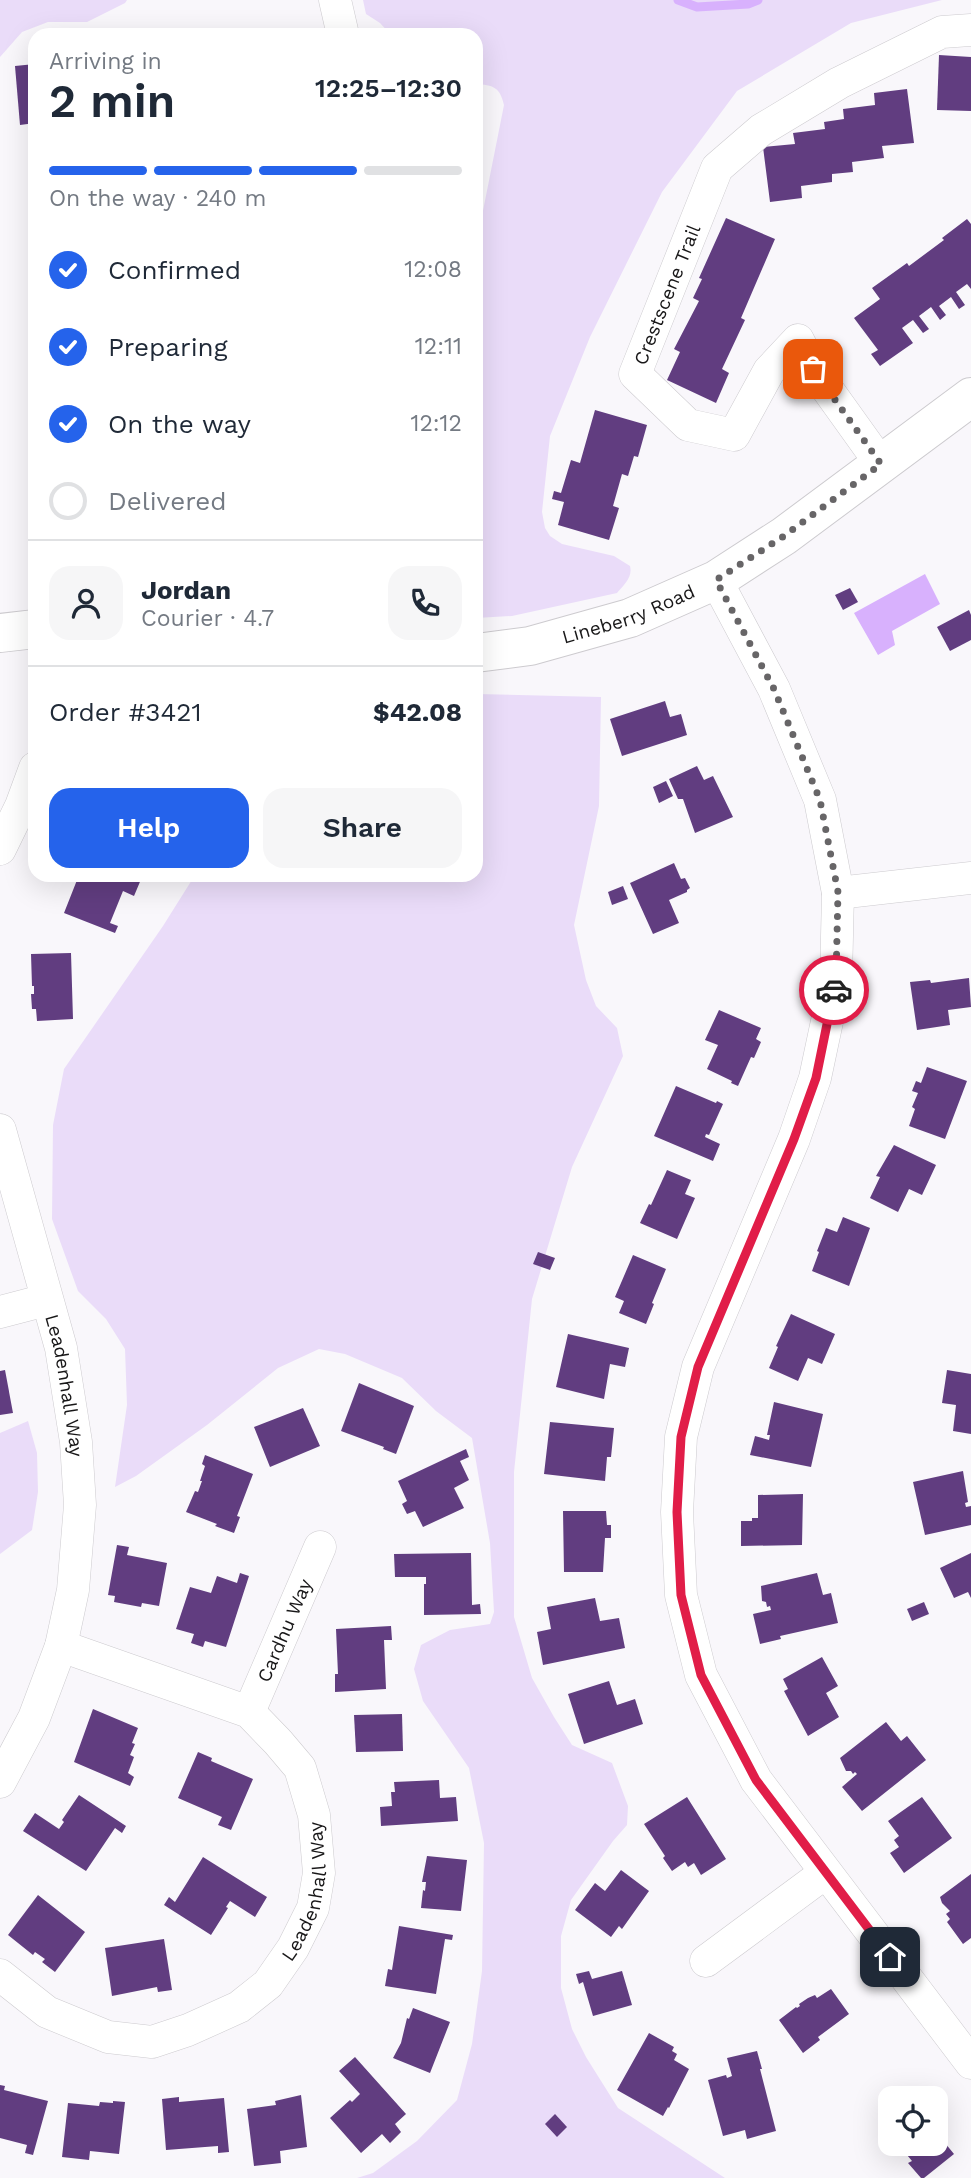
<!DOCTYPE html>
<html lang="en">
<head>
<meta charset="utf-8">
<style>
  body { margin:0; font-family:"Work Sans",sans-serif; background:#f6f6f7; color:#1f2937; height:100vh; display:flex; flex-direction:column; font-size:26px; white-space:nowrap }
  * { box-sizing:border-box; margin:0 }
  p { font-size:23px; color:#747a83 }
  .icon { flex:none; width:38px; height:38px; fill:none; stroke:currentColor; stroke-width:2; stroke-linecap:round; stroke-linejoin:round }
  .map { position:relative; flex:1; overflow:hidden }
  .drawer { position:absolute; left:28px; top:28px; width:455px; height:854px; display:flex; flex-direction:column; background:#fff; border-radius:21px; box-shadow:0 7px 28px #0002 }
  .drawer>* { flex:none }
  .tools { position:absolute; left:878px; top:2086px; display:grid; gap:14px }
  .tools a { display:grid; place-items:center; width:70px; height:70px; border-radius:14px; background:#fff; box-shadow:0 7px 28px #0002; font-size:35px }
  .pin { position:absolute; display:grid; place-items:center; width:60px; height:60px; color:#fff; margin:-30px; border-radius:14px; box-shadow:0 4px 10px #0006 }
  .courier { position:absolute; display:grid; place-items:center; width:70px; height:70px; margin:-35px; border:5px solid #e11d48; border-radius:50%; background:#fff; color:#222; box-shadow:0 2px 9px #0007 }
  .head em { font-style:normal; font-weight:600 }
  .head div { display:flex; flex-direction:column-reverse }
  .head { display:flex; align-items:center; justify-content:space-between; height:119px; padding:0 21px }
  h1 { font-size:46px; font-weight:600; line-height:52px }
  .bar { display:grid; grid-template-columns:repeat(4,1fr); gap:10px 7px; align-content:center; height:84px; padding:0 21px }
  .bar i { height:9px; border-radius:5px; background:#e0e1e3 }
  .bar .selected { background:#2563eb }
  .bar p { grid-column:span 4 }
  .line { display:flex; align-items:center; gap:18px; padding:0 21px; border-top:2px solid #e0e1e3 }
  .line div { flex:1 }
  .round { display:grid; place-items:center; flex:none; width:74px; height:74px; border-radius:21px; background:#f6f6f7 }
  ol { padding:0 21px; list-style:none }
  li { display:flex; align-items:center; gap:21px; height:77px }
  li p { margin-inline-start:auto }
  li .icon { padding:7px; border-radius:50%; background:#2563eb; color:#fff; stroke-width:4 }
  li:last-child { color:#747a83 }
  li i { width:38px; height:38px; border:4px solid #e0e1e3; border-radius:50% }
  .action { display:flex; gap:14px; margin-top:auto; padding:14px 21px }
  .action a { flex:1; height:80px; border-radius:21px; background:#2563eb; color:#fff; font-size:28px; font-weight:600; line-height:80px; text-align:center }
  .action a+a { background:#f6f6f7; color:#1f2937 }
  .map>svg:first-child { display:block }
  .green { fill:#eadcf9 }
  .water { fill:#d8b1fd }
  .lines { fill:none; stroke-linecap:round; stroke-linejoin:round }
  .stream { stroke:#d8b1fd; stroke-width:9 }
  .building { fill:#613d80 }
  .street-casing { stroke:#cdcbcf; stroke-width:33 }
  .secondary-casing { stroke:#cdcbcf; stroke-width:40 }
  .street { stroke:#fff; stroke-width:32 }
  .secondary { stroke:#fff; stroke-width:38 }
  .done { stroke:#676567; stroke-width:7; stroke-dasharray:0 12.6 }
  .route { stroke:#e11d48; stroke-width:9 }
  .labels { text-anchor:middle; stroke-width:7; stroke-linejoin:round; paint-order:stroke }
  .street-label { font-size:19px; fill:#181718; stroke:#f9f7fb }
</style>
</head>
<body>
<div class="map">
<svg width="971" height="2178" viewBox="0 0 971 2178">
  <rect width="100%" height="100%" fill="#f9f7fb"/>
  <!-- green -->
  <g class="green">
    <polygon points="0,0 127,0 125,3 87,22 48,22 22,32 0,57"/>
    <path d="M363,0H942L851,23L737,91L662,192L590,337L550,436L542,512L545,528L550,536L562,544L614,556L630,566C633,577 624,585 617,593L512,616L476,618V246L504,105C500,87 493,85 476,84V35H391L380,23L366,14Z"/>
    <polygon points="476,694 601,697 599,806 574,925 586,980 596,1006 617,1028 623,1056 572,1167 532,1299 514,1472 514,1617 532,1678 554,1717 572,1745 612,1763 628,1806 627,1825 613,1841 571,1900 561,1936 561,1988 572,2029 586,2057 618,2108 725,2178 357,2178 373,2173 417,2141 457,2100 472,2044 482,1971 484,1843 469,1768 423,1701 414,1669 421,1645 450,1630 490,1624 494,1612 490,1543 472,1438 436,1411 402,1378 345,1354 319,1349 278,1368 207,1425 136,1476 115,1487 127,1405 125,1349 106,1319 78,1291 52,1219 53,1125 64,1069 163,926 195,875 476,875"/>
    <polygon points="28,1421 37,1453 38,1492 32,1530 0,1554 0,1433"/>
  </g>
  <!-- water -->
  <polygon class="water" points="925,574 940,604 892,631 895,645 878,655 854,613"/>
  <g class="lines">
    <!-- stream -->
    <polyline class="stream" points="678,0 697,7 748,4 758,0"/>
  </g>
  <!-- building -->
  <g class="building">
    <polygon points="939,55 971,57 971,111 937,110"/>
    <polygon points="35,64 35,123 20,125 15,66"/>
    <polygon points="907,89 914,143 882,146 884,158 852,162 853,172 832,174 832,182 801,186 802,198 770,202 763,147 795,144 793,133 825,129 824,122 844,119 843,109 875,105 874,93"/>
    <polygon points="726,218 775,239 741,318 745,320 722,369 729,373 716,403 667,380 680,352 674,349 699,301 693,298 702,279 699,278"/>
    <polygon points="967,219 971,224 971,289 967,284 956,292 965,305 959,309 951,297 939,306 946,315 940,320 931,307 919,316 929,329 923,333 913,320 902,328 913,343 880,366 871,354 878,350 854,318 880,299 872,288 907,263 909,266 944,240 942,238"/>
    <polygon points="595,410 647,425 638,457 634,456 628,476 622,474 613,506 619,508 609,540 558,525 564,502 552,499 554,491 561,493 571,460 580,463"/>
    <polygon points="850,588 858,602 843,610 835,595"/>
    <polygon points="969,610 971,615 971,640 950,651 937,627"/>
    <polygon points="665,701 670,717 681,714 687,735 622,756 610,719"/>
    <polygon points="697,766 704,780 713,776 733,817 695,833 683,799 678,799 669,779"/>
    <polygon points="666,781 673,796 659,803 653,787"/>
    <polygon points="674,863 681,879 685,878 690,888 687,890 687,892 669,900 679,923 653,934 630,883"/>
    <polygon points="79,875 137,875 142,877 134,896 123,891 110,923 118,926 115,933 64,913"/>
    <polygon points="623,886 628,899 612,905 608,892"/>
    <polygon points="71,953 73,1019 37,1021 36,1009 32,1009 31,994 34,994 34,986 32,986 31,954"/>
    <polygon points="969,978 971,1007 948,1010 950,1025 917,1030 910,982 930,980 931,983"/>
    <polygon points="719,1010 761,1028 756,1039 761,1042 754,1058 751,1057 738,1086 731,1083 732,1081 707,1069 718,1045 705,1040"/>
    <polygon points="927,1067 967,1081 945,1139 909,1126 915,1109 912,1107 918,1093 912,1091 916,1081 921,1083"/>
    <polygon points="676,1086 716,1103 717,1101 723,1104 709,1135 706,1134 705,1137 720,1144 713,1161 654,1136"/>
    <polygon points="894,1145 936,1165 922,1195 909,1189 898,1212 870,1198 880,1177 876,1176"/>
    <polygon points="667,1170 691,1180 685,1194 695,1198 677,1239 640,1223 649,1204 651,1205"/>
    <polygon points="843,1217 870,1228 849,1286 812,1271 819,1252 817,1251 826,1228 837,1232"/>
    <polygon points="538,1252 555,1258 550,1270 533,1264"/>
    <polygon points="633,1255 666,1269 652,1303 654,1304 646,1324 619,1313 624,1301 615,1297"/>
    <polygon points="791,1314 835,1334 822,1364 808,1358 798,1381 769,1368 778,1347 776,1346"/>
    <polygon points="568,1334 629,1348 625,1367 610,1364 604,1399 556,1387"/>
    <polygon points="5,1370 13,1413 0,1415 0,1371"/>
    <polygon points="947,1370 971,1374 971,1434 953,1431 956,1405 942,1403"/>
    <polygon points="359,1383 414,1406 396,1454 383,1449 384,1447 341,1431"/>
    <polygon points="774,1402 823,1414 811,1467 750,1455 755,1436 769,1440 770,1435 767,1435"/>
    <polygon points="303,1408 320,1446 270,1467 254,1427"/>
    <polygon points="550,1422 614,1428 611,1457 607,1457 605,1481 544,1474"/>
    <polygon points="466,1449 469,1457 460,1461 469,1480 454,1488 464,1508 423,1527 415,1511 407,1514 402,1504 407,1501 398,1481"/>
    <polygon points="205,1455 253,1474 237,1516 240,1517 234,1533 215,1526 217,1524 186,1512 195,1491 198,1492 202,1481 200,1481 205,1466 202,1464"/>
    <polygon points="963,1471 968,1502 965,1503 966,1507 971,1506 971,1525 925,1535 913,1482"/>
    <polygon points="803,1494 802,1545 741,1546 741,1521 752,1521 752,1518 758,1518 758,1495"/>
    <polygon points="563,1511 606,1511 607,1525 611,1525 611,1538 605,1538 603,1572 564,1572"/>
    <polygon points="117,1545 129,1547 127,1555 167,1563 159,1606 142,1603 141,1607 114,1602 115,1596 108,1595"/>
    <polygon points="471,1553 472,1605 480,1604 481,1614 424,1615 424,1584 426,1584 426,1577 395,1577 394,1554"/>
    <polygon points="971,1553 971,1598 968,1592 954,1598 940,1568"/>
    <polygon points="240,1573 249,1576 226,1647 205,1641 203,1647 191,1643 194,1634 176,1629 190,1587 211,1593 217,1576 237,1583"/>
    <polygon points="817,1573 823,1595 831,1593 838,1623 780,1636 781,1639 760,1644 753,1614 771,1610 770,1606 767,1607 766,1602 762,1601 761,1586"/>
    <polygon points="595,1598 600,1621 619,1618 625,1648 543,1665 537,1632 551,1629 547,1607"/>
    <polygon points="924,1602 929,1614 912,1621 907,1609"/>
    <polygon points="391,1626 392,1640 384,1640 386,1689 335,1692 335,1674 338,1674 336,1629"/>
    <polygon points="822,1657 838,1686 826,1693 839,1717 808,1736 784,1691 788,1689 783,1679"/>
    <polygon points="609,1681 617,1705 635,1699 643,1724 584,1744 568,1694"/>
    <polygon points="93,1709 138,1728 132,1743 135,1744 130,1755 134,1757 128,1773 134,1777 130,1786 74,1762"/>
    <polygon points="402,1714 403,1751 356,1752 354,1715"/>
    <polygon points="886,1722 901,1741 907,1736 926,1760 862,1811 842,1787 857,1774 855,1772 853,1774 851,1771 846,1771 840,1758"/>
    <polygon points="198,1752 212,1758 211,1761 253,1779 231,1830 218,1825 222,1817 178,1798"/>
    <polygon points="439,1780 440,1798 456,1797 458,1821 381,1826 380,1807 392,1806 391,1792 395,1792 394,1782"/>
    <polygon points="79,1795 126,1826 122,1833 115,1828 86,1871 23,1831 35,1813 59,1829 64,1822 62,1820"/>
    <polygon points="687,1797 726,1859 701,1875 694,1863 688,1867 685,1862 672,1871 663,1858 665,1856 644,1824"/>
    <polygon points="922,1797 952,1838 904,1873 890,1853 899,1847 894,1840 899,1836 888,1821"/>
    <polygon points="427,1856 467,1860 461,1911 421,1908 423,1890 425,1891 426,1882 422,1882"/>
    <polygon points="203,1857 267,1897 255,1917 230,1901 226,1907 228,1908 211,1935 164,1905 169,1897 175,1902"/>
    <polygon points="621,1870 649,1891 622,1929 619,1926 611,1937 575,1910 595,1883 605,1891"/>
    <polygon points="971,1874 971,1938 963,1944 947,1922 950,1919 946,1914 950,1911 942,1903 940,1897"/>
    <polygon points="38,1895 85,1932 55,1972 42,1962 45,1959 35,1952 33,1955 8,1935"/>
    <polygon points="399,1926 453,1935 452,1940 445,1939 436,1994 385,1986 388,1969 392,1970"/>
    <polygon points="164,1939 172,1990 158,1992 157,1987 112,1996 105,1948"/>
    <polygon points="589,1971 592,1979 622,1971 632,2005 593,2016 583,1982 579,1984 576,1974"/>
    <polygon points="831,1989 849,2014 818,2037 820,2040 803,2053 779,2020 796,2007 797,2008 800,2006 799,2004 808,1998 815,1995 817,1998"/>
    <polygon points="413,2008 450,2022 430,2073 393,2058 401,2043 407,2018 409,2019"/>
    <polygon points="649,2033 674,2047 672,2051 677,2054 674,2060 689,2069 669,2108 668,2107 663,2116 617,2090"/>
    <polygon points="757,2051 762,2069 760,2069 776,2131 747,2139 745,2130 723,2136 708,2080 726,2075 727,2078 732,2076 727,2058"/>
    <polygon points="355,2057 406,2114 395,2124 401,2132 390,2143 382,2134 361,2153 330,2118 350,2100 352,2102 360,2094 339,2071"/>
    <polygon points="0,2085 5,2086 4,2090 48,2101 33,2155 25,2153 27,2145 0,2138"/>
    <polygon points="301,2095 307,2147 280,2151 281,2163 254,2166 247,2109 276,2105 275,2101"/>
    <polygon points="179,2097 179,2102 224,2098 229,2152 218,2153 218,2146 166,2150 162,2099"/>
    <polygon points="113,2101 125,2102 119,2154 90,2151 89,2160 62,2157 68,2103 99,2106 100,2102 113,2103"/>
    <polygon points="555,2114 567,2127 557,2137 545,2124"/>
    <polygon points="936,2132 954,2154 924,2178 921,2178 908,2163 912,2161 898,2144 936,2144"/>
  </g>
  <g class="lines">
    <!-- street casing -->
    <g class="street-casing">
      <g id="street">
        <polyline points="335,0 343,35"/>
        <path id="s1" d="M881,464L813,369L798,340L769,371L734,435L688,425L635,374L717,168L761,130L839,83L942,32L971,30"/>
        <polyline points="716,580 774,689 820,800 838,893 836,979 815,1078 794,1139 698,1367 681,1437 677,1512 681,1595 701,1675 756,1780 971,2063"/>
        <polyline points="0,849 21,806 35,768"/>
        <polyline points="838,893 971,878"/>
        <path id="s2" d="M0,1130L61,1348L76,1442L80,1505L73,1590L61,1646L34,1718L0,1782"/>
        <polyline points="0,1312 46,1300"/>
        <path id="s3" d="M249,1712L320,1547"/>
        <polyline points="706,1961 825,1873"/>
        <path id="s4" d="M0,1975L47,2012L108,2037L152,2042L188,2030L239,2007L268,1984L293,1948L313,1908L319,1873L314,1815L300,1768L278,1742L249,1712L61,1646"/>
      </g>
    </g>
    <!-- secondary casing -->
    <g class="secondary-casing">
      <g id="secondary">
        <polyline points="0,633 35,629"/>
        <path id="s5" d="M476,653L530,646L630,618L716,580L784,536L971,397"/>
      </g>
    </g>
    <!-- street -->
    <use href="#street" class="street"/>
    <!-- secondary -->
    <use href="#secondary" class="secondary"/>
  </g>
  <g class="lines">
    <!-- done -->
    <polyline class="done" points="813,369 881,464 784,536 716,580 774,689 820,800 838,892 836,979 834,990"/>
    <!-- route -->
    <polyline class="route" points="834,990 816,1078 794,1139 698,1367 681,1437 677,1512 681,1595 701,1675 756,1780 890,1957"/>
  </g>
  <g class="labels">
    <!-- street labels -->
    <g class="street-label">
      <text dy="7" stroke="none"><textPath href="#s1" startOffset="471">Crestscene Trail</textPath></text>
      <text dy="7" stroke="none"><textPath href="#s5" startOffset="158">Lineberry Road</textPath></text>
      <text dy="7" stroke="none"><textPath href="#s2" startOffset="264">Leadenhall Way</textPath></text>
      <text dy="7" stroke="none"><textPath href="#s3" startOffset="89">Cardhu Way</textPath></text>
      <text dy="7" stroke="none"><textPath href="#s4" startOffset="404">Leadenhall Way</textPath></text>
    </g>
  </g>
</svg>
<div class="tools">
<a><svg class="icon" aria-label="locate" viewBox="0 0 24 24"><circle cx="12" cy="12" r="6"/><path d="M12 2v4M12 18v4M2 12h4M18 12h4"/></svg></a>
</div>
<div class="pin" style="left:813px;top:369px;background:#ea580c"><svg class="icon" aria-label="bag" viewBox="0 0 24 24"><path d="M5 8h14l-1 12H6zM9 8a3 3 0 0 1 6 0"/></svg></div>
<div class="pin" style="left:890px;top:1957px;background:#1f2937"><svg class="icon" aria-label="home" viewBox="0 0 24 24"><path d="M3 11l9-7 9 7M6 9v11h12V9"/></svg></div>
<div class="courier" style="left:834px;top:990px"><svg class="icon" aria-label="car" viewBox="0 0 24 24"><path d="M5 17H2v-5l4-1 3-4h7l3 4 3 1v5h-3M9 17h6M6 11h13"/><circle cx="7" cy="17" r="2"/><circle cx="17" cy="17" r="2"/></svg></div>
<section class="drawer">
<div class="head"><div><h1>2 min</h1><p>Arriving in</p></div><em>12:25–12:30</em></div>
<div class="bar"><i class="selected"></i><i class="selected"></i><i class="selected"></i><i></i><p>On the way · 240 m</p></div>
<ol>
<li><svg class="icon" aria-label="check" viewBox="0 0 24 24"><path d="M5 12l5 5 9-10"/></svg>Confirmed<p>12:08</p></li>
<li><svg class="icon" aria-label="check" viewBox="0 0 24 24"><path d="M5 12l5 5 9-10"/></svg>Preparing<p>12:11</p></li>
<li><svg class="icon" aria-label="check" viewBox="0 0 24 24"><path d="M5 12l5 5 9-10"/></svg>On the way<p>12:12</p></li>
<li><i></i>Delivered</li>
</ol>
<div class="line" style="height:126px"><a class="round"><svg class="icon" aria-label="person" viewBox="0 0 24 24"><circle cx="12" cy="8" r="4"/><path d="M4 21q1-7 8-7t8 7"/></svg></a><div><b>Jordan</b><p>Courier · 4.7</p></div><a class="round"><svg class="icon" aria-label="phone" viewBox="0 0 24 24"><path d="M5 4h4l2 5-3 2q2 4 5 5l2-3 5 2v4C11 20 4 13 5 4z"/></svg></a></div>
<div class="line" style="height:91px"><div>Order #3421</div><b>$42.08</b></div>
<div class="action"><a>Help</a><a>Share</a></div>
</section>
</div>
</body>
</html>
